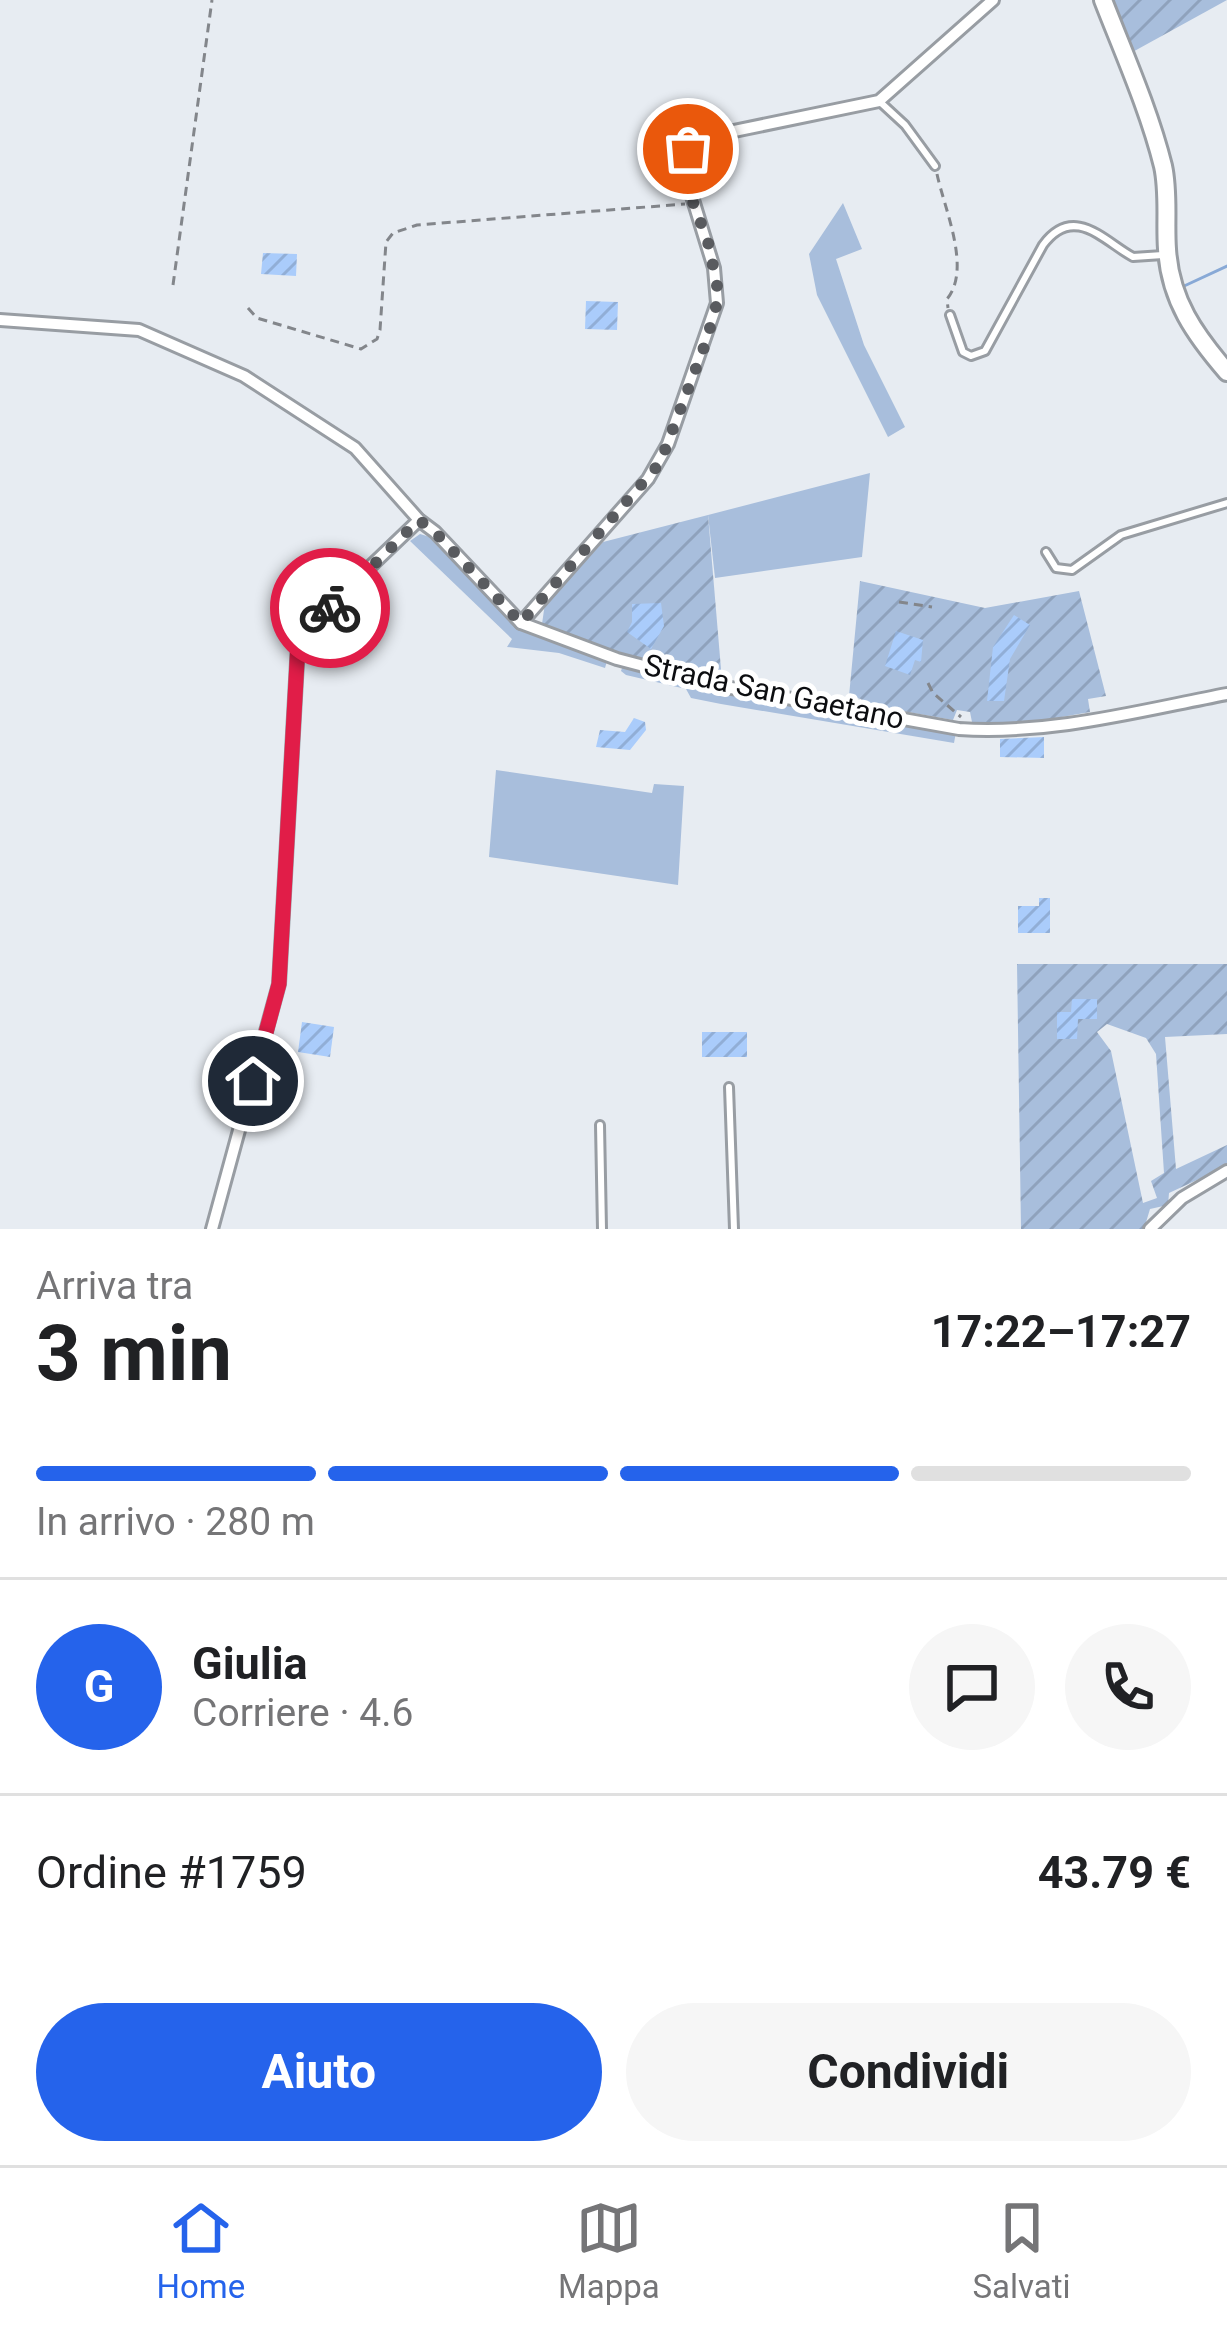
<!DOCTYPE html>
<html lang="it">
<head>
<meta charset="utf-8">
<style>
  body { margin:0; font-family:Roboto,sans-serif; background:#f6f6f6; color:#202124; height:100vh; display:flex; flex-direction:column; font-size:45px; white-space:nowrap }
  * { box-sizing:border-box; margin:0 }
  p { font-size:39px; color:#757577 }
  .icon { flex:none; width:66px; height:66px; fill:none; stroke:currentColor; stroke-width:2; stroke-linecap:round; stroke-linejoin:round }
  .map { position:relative; height:1229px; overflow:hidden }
  .side { display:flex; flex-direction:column; background:#fff; flex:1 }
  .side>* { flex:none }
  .pin { position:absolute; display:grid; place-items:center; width:102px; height:102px; color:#fff; margin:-51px; border:6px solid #fff; border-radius:50%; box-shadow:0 3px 12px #0007 }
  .courier { position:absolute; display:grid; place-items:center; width:120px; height:120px; margin:-60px; border:9px solid #e11d48; border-radius:50%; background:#fff; color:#222; box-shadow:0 3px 15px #0007 }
  .overview em { font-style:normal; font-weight:700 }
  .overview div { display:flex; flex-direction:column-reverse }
  .overview { display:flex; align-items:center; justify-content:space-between; height:204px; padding:0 36px }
  h1 { font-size:78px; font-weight:700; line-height:90px }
  .bar { display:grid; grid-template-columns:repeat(4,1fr); gap:18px 12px; align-content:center; height:144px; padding:0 36px }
  .bar i { height:15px; border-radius:9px; background:#e0e0e0 }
  .bar .current { background:#2563eb }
  .bar p { grid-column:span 4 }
  .line { display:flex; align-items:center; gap:30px; padding:0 36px; border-top:3px solid #e0e0e0 }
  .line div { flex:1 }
  .round { display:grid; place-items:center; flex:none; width:126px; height:126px; border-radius:63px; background:#f6f6f6 }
  .cta { display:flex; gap:24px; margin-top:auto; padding:24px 36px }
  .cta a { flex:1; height:138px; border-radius:72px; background:#2563eb; color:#fff; font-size:48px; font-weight:700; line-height:138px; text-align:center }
  .cta a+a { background:#f6f6f6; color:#202124 }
  .menu { display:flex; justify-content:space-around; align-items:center; height:168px; border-top:3px solid #e0e0e0; background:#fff; font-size:33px; color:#757577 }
  .menu a { display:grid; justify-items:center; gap:6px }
  .menu .current { color:#2563eb }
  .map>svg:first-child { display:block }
  .grass { fill:#a8bedc }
  .garden { fill:url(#garden-furrows); fill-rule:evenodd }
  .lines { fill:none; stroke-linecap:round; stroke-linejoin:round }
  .stream { stroke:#88a9d6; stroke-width:3 }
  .building { fill:url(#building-hatch) }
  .lane-casing { stroke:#989da3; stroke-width:12 }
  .street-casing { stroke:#989da3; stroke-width:16 }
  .secondary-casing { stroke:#989da3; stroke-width:22 }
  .path { stroke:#83868b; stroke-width:3; stroke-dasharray:9 6; stroke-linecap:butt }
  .lane { stroke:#fff; stroke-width:6 }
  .street { stroke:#fff; stroke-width:10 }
  .secondary { stroke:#fff; stroke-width:16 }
  .done { stroke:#595b5f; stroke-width:12; stroke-dasharray:0 21.6 }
  .route { stroke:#e11d48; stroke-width:15 }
  .labels { text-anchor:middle; stroke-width:10; stroke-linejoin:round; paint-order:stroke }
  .street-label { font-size:30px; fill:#0c0d10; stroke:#fff }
</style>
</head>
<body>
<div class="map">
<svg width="1227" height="1229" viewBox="0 0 1227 1229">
  <defs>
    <pattern id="garden-furrows" width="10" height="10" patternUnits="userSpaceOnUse" patternTransform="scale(3)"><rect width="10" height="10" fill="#a8bedc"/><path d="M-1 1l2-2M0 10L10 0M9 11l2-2" fill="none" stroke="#8fa2bc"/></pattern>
    <pattern id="building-hatch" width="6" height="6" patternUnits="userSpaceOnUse" patternTransform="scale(3)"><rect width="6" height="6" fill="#aaccfb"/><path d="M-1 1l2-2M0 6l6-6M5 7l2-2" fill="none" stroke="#91aed6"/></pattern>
  </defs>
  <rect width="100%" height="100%" fill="#e7ecf2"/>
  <!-- grass -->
  <g class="grass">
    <polygon points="843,203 862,249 836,259 864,345 905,427 888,437 817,295 809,254"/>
    <polygon points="870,473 862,557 715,578 708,515"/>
    <polygon points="420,534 430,537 520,630 607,661 605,668 559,653 507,647 512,639 410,541"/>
    <polygon points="623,665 713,691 956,732 954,743 721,704 691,698 686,689 626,675 621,671"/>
    <polygon points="496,770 652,793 654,784 684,786 678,885 489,857"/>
  </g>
  <!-- garden -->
  <g class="garden">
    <polygon points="1110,0 1227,0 1129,54"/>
    <polygon points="708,515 722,681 620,653 542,624 545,603 603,542"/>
    <polygon points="860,581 985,608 1079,591 1106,696 1088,699 1090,712 1027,723 972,722 970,712 957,710 953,720 863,704 861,699 849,696"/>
    <path d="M1017,964H1227V1034L1165,1037L1176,1169L1227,1145V1166L1169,1193L1168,1205L1150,1209L1144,1229H1021ZM1107,1024L1146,1038L1156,1054L1164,1173L1151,1181L1157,1198L1143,1203L1111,1051L1097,1032Z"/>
  </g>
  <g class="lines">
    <!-- stream -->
    <polyline class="stream" points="1182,287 1227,266"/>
  </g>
  <!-- building -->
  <g class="building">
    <polygon points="263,253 297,254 296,276 261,274"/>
    <polygon points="586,301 618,302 617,330 585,329"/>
    <polygon points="661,603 664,626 651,649 627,632 632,622 632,604"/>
    <polygon points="1014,615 1030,625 1010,659 1004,701 987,701 993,647"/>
    <polygon points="896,631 923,640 921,662 915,660 910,675 885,666"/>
    <polygon points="634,718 645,722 646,730 630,750 596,747 600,730 625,732"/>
    <polygon points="1044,737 1044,758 1000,757 1000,739"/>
    <polygon points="1039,898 1050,898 1050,933 1018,933 1018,906 1039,906"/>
    <polygon points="1072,999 1097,999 1097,1019 1078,1019 1077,1039 1057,1039 1057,1012 1071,1012"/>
    <polygon points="302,1022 334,1027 330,1057 298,1052"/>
    <rect x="702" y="1032" width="45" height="25"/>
  </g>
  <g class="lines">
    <!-- lane casing -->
    <g class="lane-casing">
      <g id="lane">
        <polyline points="879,101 905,125 935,166"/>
        <path d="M950,315L963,352L971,356L985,351L1043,245C1074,203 1105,242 1133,257L1163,255"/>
        <polyline points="1046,552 1056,568 1072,570 1121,535 1227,503"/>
        <polyline points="729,1087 734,1229"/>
        <polyline points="600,1125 602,1229"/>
      </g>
    </g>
    <!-- street casing -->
    <g class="street-casing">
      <g id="street">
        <path d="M0,320L139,330L244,376L355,448L419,520L435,532L521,623L617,659L720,686L959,729C1050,735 1138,711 1227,694"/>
        <polyline points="521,623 648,479 668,444 717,303 714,268 682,164 688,149 705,137 879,101 993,0"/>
        <polyline points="212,1229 279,984 298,644 350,586 419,520"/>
        <polyline points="1150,1229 1182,1198 1227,1171"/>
      </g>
    </g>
    <!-- secondary casing -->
    <g class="secondary-casing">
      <path id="secondary" d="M1103,0C1124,54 1149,110 1163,166C1169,193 1165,222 1167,249C1170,300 1195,335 1227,372"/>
    </g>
    <!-- path -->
    <g class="path">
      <path d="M937,174C944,208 972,269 947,299L948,308"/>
      <polyline points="173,285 212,0"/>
      <polyline points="248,308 257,318 361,349 377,339 380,330 386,242 393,233 417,225 685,204"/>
      <polyline points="899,602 932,607"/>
      <polyline points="928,683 933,693 961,717"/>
    </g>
    <!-- lane -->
    <use href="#lane" class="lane"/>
    <!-- street -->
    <use href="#street" class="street"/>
    <!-- secondary -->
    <use href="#secondary" class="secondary"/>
  </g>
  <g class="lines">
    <!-- done -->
    <polyline class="done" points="330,608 419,520 435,532 521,623 660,463 706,342 717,303 717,285 708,242 685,181 682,164 688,149"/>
    <!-- route -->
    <polyline class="route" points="253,1081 279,984 298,644 330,608"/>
  </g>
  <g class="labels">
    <!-- street labels -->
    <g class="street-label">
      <text transform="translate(774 692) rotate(12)" y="10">Strada San Gaetano</text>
    </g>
  </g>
</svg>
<div class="pin" style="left:688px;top:149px;background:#ea580c"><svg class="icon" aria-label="bag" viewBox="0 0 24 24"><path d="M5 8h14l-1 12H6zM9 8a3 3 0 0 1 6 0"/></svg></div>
<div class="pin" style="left:253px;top:1081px;background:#1f2937"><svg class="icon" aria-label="home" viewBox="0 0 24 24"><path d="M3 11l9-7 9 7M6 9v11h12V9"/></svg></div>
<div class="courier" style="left:330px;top:608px"><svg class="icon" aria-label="bike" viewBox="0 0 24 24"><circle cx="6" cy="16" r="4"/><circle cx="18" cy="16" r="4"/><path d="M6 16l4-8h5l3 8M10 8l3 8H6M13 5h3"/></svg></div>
</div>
<section class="side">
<div class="overview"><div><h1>3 min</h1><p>Arriva tra</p></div><em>17:22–17:27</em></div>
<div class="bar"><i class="current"></i><i class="current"></i><i class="current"></i><i></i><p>In arrivo · 280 m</p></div>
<div class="line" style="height:216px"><b class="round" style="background:#2563eb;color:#fff">G</b><div><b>Giulia</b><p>Corriere · 4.6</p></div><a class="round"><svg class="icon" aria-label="chat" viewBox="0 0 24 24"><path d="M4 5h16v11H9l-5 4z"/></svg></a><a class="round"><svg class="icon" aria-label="phone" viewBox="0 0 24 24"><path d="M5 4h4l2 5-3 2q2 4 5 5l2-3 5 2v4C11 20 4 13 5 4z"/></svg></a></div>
<div class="line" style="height:156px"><div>Ordine #1759</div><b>43.79 €</b></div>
<div class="cta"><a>Aiuto</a><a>Condividi</a></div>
</section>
<nav class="menu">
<a class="current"><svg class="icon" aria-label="home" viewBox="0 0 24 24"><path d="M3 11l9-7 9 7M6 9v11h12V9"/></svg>Home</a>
<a><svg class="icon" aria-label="map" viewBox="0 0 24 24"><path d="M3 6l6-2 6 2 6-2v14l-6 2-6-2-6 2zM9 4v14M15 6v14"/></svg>Mappa</a>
<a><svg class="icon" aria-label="saved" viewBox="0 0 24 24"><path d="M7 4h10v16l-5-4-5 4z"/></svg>Salvati</a>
</nav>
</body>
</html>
